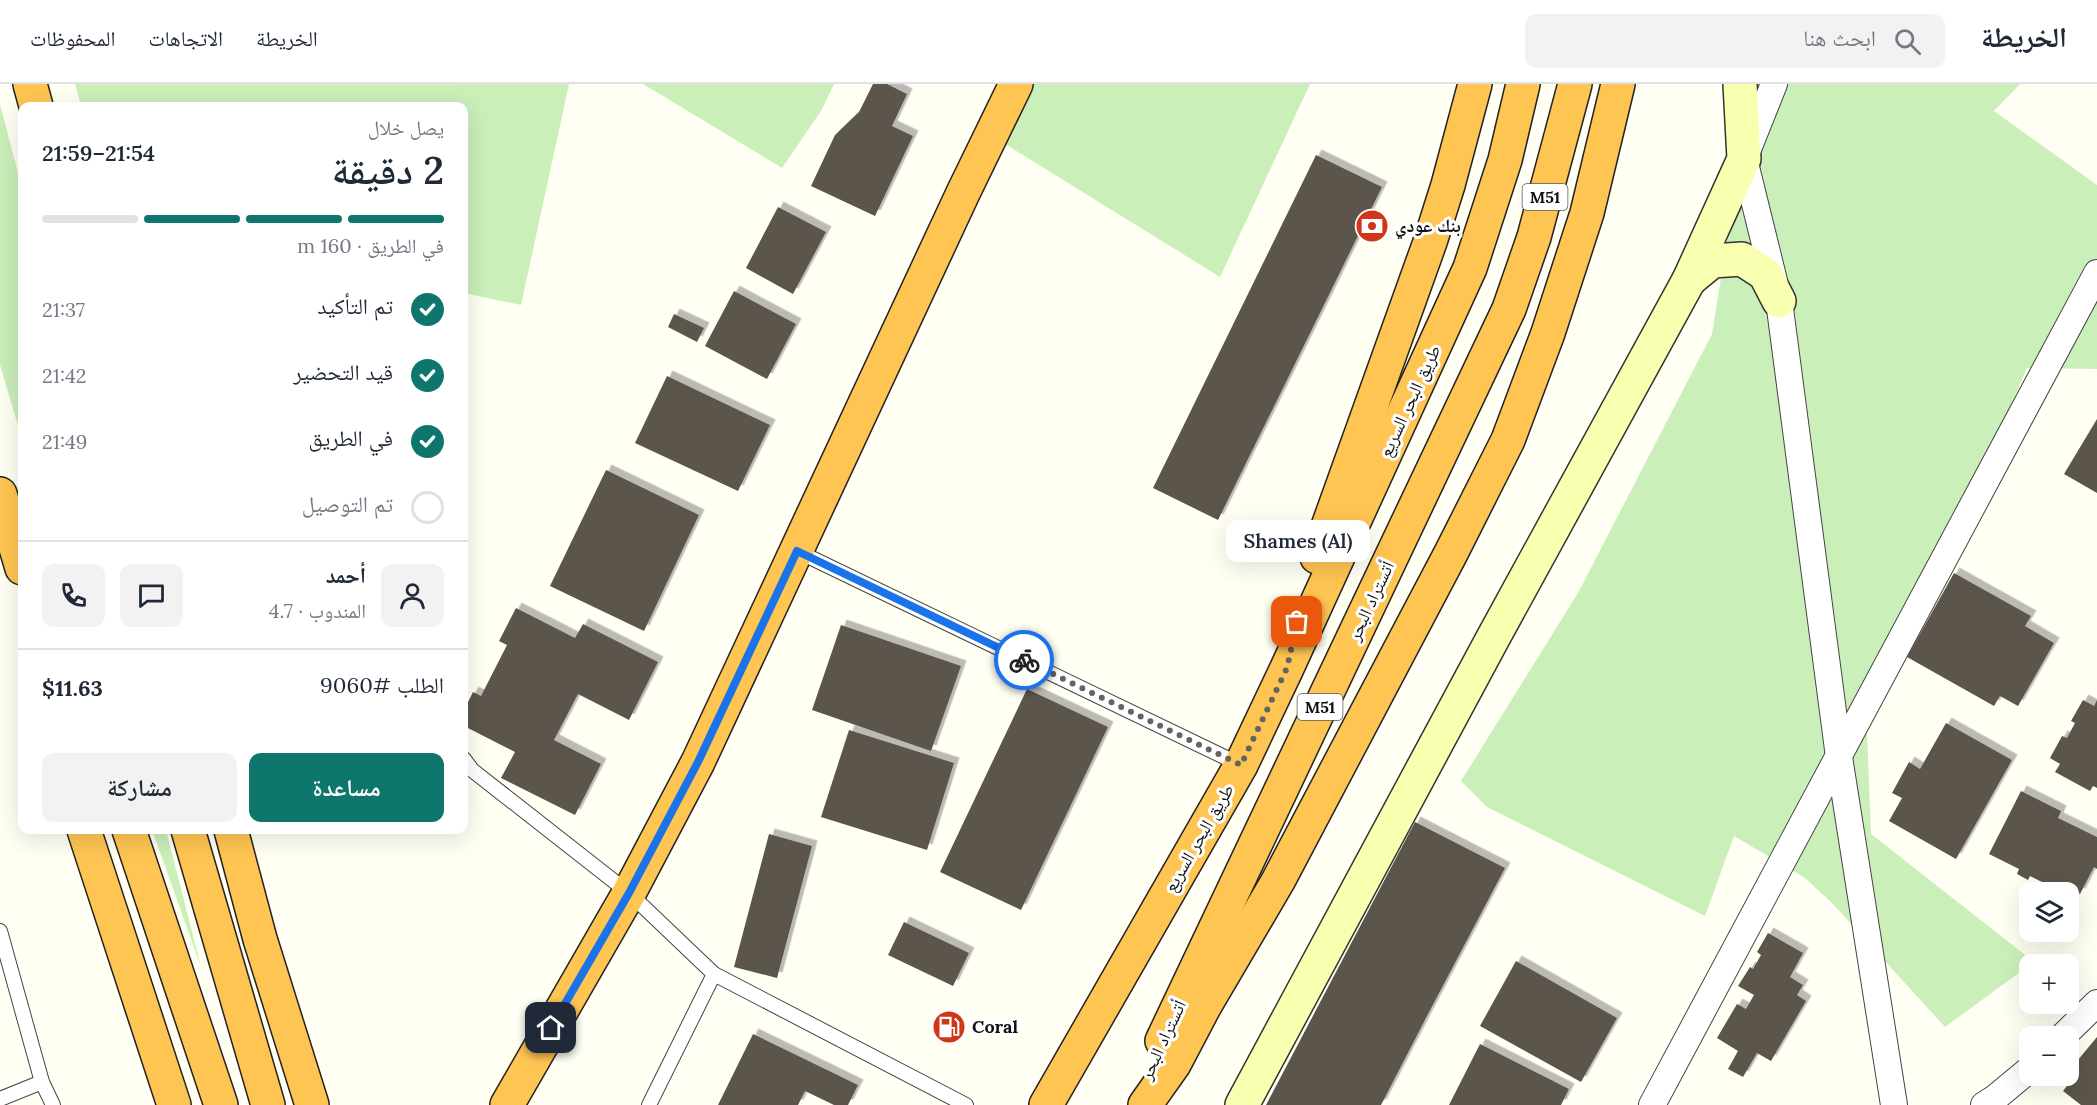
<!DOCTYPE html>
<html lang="ar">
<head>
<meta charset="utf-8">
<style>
  body { margin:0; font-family:Lora,"Noto Naskh Arabic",serif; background:#f2f2f3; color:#1f2937; direction:rtl; height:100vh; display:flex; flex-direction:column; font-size:22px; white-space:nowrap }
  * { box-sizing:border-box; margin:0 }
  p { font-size:20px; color:#747a83 }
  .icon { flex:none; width:33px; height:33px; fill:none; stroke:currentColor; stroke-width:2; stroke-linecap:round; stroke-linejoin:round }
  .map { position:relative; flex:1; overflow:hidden; direction:ltr }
  .panel { position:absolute; left:18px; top:18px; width:450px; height:732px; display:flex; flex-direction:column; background:#fff; border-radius:12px; box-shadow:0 6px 24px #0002; direction:rtl }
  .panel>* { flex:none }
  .fabs { position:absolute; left:2019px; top:798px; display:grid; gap:12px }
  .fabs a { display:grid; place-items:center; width:60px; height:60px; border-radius:12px; background:#fff; box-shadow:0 6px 24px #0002; font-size:30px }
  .pin { position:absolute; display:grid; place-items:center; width:51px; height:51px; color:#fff; margin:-26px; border-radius:12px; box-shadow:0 3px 9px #0006 }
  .courier { position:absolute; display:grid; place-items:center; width:60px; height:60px; margin:-30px; border:4px solid #1a73e8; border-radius:50%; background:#fff; color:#222; box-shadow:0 2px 8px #0007 }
  .bubble { position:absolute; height:42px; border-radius:12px; background:#fff; box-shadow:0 6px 24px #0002; font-size:20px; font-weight:600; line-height:42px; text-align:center; direction:rtl }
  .summary em { font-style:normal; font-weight:600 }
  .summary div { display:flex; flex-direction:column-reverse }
  .summary { display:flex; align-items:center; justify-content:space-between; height:102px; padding:0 24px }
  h1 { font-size:39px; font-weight:600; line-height:45px }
  .bar { display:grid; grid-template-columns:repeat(4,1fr); gap:9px 6px; align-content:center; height:72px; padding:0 24px }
  .bar i { height:8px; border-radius:4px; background:#e0e1e3 }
  .bar .on { background:#0f766e }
  .bar p { grid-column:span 4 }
  .line { display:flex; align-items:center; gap:15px; padding:0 24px; border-top:2px solid #e0e1e3 }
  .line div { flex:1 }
  .round { display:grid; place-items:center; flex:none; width:63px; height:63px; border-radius:12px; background:#f2f2f3 }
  ol { padding:0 24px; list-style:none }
  li { display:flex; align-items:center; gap:18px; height:66px }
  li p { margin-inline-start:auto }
  li .icon { padding:6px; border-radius:50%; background:#0f766e; color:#fff; stroke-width:4 }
  li:last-child { color:#747a83 }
  li i { width:33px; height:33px; border:3px solid #e0e1e3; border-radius:50% }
  .button { display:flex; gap:12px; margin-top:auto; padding:12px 24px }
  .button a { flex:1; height:69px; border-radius:12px; background:#0f766e; color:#fff; font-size:24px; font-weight:600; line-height:69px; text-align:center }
  .button a+a { background:#f2f2f3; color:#1f2937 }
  header { display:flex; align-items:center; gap:36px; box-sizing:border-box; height:84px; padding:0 30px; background:#fff; border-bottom:2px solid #e0e1e3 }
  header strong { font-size:28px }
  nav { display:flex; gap:33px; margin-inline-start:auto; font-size:21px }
  .search { width:420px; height:54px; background:#f2f2f3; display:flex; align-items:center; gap:15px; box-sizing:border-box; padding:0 21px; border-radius:12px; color:#747a83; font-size:22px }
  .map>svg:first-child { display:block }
  .green { fill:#caefb9 }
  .building { fill:#5b554c; filter:url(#shadow) }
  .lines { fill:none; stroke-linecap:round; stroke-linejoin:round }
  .lane-casing { stroke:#444; stroke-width:16 }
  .street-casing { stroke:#444; stroke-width:28 }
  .secondary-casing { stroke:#333; stroke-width:36 }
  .highway-casing { stroke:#222; stroke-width:36 }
  .lane { stroke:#fff; stroke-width:14 }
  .street { stroke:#fff; stroke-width:26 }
  .secondary { stroke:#f8ffaf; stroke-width:33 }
  .highway { stroke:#ffc552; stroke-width:33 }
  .done { stroke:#646460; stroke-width:6; stroke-dasharray:0 10.8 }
  .route { stroke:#1a73e8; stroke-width:8 }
  .labels { text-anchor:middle; stroke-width:6; stroke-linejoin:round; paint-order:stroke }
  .shield { fill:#fff; stroke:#585858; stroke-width:1.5 }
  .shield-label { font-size:16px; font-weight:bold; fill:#111 }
  .poi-label { font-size:18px; font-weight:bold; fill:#111; stroke:#fff; text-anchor:start }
  .street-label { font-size:18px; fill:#111; stroke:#fff }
</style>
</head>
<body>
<header>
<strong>الخريطة</strong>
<div class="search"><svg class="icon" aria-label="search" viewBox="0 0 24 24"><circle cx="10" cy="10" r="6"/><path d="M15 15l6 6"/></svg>ابحث هنا</div>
<nav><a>الخريطة</a><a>الاتجاهات</a><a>المحفوظات</a></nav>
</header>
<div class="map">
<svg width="2097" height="1021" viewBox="0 0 2097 1021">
  <defs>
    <filter id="shadow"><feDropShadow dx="5.5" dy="-5.5" stdDeviation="0" flood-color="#0004"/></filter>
  </defs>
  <rect width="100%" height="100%" fill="#fffff4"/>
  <!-- green -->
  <g class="green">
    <polygon points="75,0 569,0 521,221 464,209 464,22 81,22"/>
    <polygon points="643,0 834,0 821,27 782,84"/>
    <polygon points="1022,0 1310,0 1220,193 997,55"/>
    <polygon points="1752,0 2020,0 1994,27 2097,101 2097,285 2027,284 1867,648 1871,750 2034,878 1945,943 1832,819 1805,794 1734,752 1705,832 1487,723 1461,697 1578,509 1712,250"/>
    <polygon points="0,20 22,104 22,355 0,281"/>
    <polygon points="152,746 166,746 201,883"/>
  </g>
  <!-- building -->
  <g class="building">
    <polygon points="873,0 887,0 907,10 892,42 913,52 875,132 811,102 835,51 859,28"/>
    <polygon points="1316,71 1382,103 1218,436 1153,404"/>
    <polygon points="778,123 826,148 793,210 746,184"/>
    <polygon points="734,207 796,240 767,295 705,262"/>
    <polygon points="674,230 704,244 697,258 668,243"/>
    <polygon points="667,292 770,341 738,407 635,359"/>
    <polygon points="2097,335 2097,409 2064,390"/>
    <polygon points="606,386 699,431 644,547 550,502"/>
    <polygon points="1954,489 2031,532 2025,542 2054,559 2018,622 2000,612 1994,622 1907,573"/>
    <polygon points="516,524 575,554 583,540 658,578 629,636 578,610 554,656 601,680 575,731 501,694 515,668 464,642 464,626 473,608 481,612 507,561 499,557"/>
    <polygon points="841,541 961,582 931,667 812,626"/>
    <polygon points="1027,605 1108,643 1021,826 940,788"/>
    <polygon points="2083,616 2094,622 2097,616 2097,704 2093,702 2090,707 2055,688 2060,680 2050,674 2062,652 2067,654 2075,639 2071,637"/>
    <polygon points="1946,639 2012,676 1956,775 1889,737 1902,714 1892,709 1909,678 1920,685"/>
    <polygon points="849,646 954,679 927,766 821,733"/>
    <polygon points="2021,707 2061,727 2058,734 2097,753 2097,785 2094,783 2080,810 2076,808 2072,814 2068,812 2068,808 2062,808 2030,792 2028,796 2017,790 2019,785 1989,770"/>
    <polygon points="1415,738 1505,784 1428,930 1381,1021 1266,1021"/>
    <polygon points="769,750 812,762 777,894 734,883"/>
    <polygon points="904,838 969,869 953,902 888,871"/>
    <polygon points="1768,849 1803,869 1790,893 1803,901 1797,911 1806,917 1771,977 1757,969 1743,993 1728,985 1738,967 1717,954 1737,920 1746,925 1754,911 1738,902 1750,883 1753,885 1761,871 1757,868"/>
    <polygon points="1516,877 1617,934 1581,998 1480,942"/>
    <polygon points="753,950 858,1001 848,1021 834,1021 805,1007 798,1021 718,1021"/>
    <polygon points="2097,953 2097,1021 2081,1021 2063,1007 2074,993 2068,988"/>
    <polygon points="1480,960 1569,1005 1561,1021 1449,1021"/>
  </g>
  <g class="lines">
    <!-- lane casing -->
    <g class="lane-casing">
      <g id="lane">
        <polyline points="797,467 1241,681"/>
        <polyline points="464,675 472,686 629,809 714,890 966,1021"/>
        <polyline points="0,847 42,998 53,1021"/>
        <polyline points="0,1015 42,998"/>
        <polyline points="649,1021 714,890"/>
      </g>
    </g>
    <!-- street casing -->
    <g class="street-casing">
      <g id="street">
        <polyline points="1774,0 1744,75 1779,217 1839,673 1894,1021"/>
        <polyline points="2063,952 2097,919"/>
        <polyline points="1652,1021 2097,189"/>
        <polyline points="1984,1021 1995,1014 2030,985"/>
      </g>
    </g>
    <!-- secondary casing -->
    <g class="secondary-casing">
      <g id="secondary">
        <polyline points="1689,196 1712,177 1742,175 1765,190 1779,217"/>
        <polyline points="1242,1021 1493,554 1689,196 1744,75 1740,0"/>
      </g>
    </g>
    <!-- highway casing -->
    <g class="highway-casing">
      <g id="highway">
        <polyline points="30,0 36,22"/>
        <polyline points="0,410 22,484"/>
        <polyline points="1317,473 1430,158 1448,101 1475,0"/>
        <polyline points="84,746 174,1021"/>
        <polyline points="129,746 221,1021"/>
        <polyline points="188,746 268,1021"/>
        <polyline points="231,746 260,855 312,1021"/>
        <polyline points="1162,957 1509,225 1534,153 1575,0"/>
        <polyline points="507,1021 629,809 698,678 963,109 1016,0"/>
        <polyline points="1046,1021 1241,681 1287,584 1470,184 1505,76 1523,0"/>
        <polyline points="1145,1021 1174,980 1204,923 1278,797 1451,469 1508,356 1548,249 1587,129 1618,0"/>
      </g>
    </g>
    <!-- lane -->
    <use href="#lane" class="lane"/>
    <!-- street -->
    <use href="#street" class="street"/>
    <!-- secondary -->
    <use href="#secondary" class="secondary"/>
    <!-- highway -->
    <use href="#highway" class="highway"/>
  </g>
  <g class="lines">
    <!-- done -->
    <polyline class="done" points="1024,576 1241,681 1287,584 1297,538"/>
    <!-- route -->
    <polyline class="route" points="551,944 629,809 698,678 797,467 1024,576"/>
  </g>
  <!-- icons -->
  <defs>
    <g id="bank-disc" transform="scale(1.725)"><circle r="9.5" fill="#d03619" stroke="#fff"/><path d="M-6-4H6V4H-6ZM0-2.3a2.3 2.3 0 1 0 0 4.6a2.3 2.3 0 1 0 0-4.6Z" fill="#fff"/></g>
    <g id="fuel-disc" transform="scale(1.725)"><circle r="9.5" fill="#d03619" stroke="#fff"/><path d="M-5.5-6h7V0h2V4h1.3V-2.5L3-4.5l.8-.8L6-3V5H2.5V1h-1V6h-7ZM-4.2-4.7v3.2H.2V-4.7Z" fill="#fff"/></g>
  </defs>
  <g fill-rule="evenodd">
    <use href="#bank-disc" x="1372" y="142"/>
    <use href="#fuel-disc" x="949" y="943"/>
  </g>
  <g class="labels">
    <!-- shield labels -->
    <g class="shield">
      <rect x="1522.5" y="100" width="45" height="26" rx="4.5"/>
      <rect x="1297.5" y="610" width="45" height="26" rx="4.5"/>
    </g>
    <g class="shield-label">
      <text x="1545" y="119">M51</text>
      <text x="1320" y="629">M51</text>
    </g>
    <!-- poi labels -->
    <g class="poi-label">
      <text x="1395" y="148">بنك عودي</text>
      <text x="972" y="949">Coral</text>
    </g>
    <!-- street labels -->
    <g class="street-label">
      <text transform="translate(1410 317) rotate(-65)" y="6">طريق البحر السريع</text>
      <text transform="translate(1371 517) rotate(-65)" y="6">أتستراد البحر</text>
      <text transform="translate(1199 754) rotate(-60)" y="6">طريق البحر السريع</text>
      <text transform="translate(1163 956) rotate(-65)" y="6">أتستراد البحر</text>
    </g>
  </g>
</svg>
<div class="fabs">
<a><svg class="icon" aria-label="layers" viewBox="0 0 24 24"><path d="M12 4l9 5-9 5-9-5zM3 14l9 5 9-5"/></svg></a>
<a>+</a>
<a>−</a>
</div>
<div class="pin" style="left:1297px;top:538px;background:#ea580c"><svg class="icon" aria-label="bag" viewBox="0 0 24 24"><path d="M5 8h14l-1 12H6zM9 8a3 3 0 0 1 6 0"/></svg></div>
<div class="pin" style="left:551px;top:944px;background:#1f2937"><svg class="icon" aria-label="home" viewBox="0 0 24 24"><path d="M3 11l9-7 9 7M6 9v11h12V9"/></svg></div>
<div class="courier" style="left:1024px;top:576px"><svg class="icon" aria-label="bike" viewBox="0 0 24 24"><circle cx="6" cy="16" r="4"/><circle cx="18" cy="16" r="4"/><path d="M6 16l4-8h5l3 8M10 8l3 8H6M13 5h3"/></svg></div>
<div class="bubble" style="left:1226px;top:436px;width:144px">Shames (Al)</div>
<section class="panel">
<div class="summary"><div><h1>2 دقيقة</h1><p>يصل خلال</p></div><em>21:54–21:59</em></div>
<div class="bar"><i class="on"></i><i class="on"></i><i class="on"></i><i></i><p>في الطريق · 160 m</p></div>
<ol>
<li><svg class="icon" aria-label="check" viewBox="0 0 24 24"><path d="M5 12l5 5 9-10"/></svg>تم التأكيد<p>21:37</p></li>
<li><svg class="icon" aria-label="check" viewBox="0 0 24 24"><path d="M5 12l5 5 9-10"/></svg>قيد التحضير<p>21:42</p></li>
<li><svg class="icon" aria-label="check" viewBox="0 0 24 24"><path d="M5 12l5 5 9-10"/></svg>في الطريق<p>21:49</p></li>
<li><i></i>تم التوصيل</li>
</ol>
<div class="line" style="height:108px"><a class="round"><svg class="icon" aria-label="person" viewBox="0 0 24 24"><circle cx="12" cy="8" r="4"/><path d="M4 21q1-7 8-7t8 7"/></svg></a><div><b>أحمد</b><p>المندوب · 4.7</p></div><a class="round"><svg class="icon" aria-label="chat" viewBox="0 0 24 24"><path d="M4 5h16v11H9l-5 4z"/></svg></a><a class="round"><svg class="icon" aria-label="phone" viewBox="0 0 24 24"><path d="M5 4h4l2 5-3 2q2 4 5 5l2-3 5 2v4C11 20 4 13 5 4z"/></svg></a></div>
<div class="line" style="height:78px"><div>الطلب #9060</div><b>$11.63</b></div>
<div class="button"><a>مساعدة</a><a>مشاركة</a></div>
</section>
</div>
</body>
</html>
